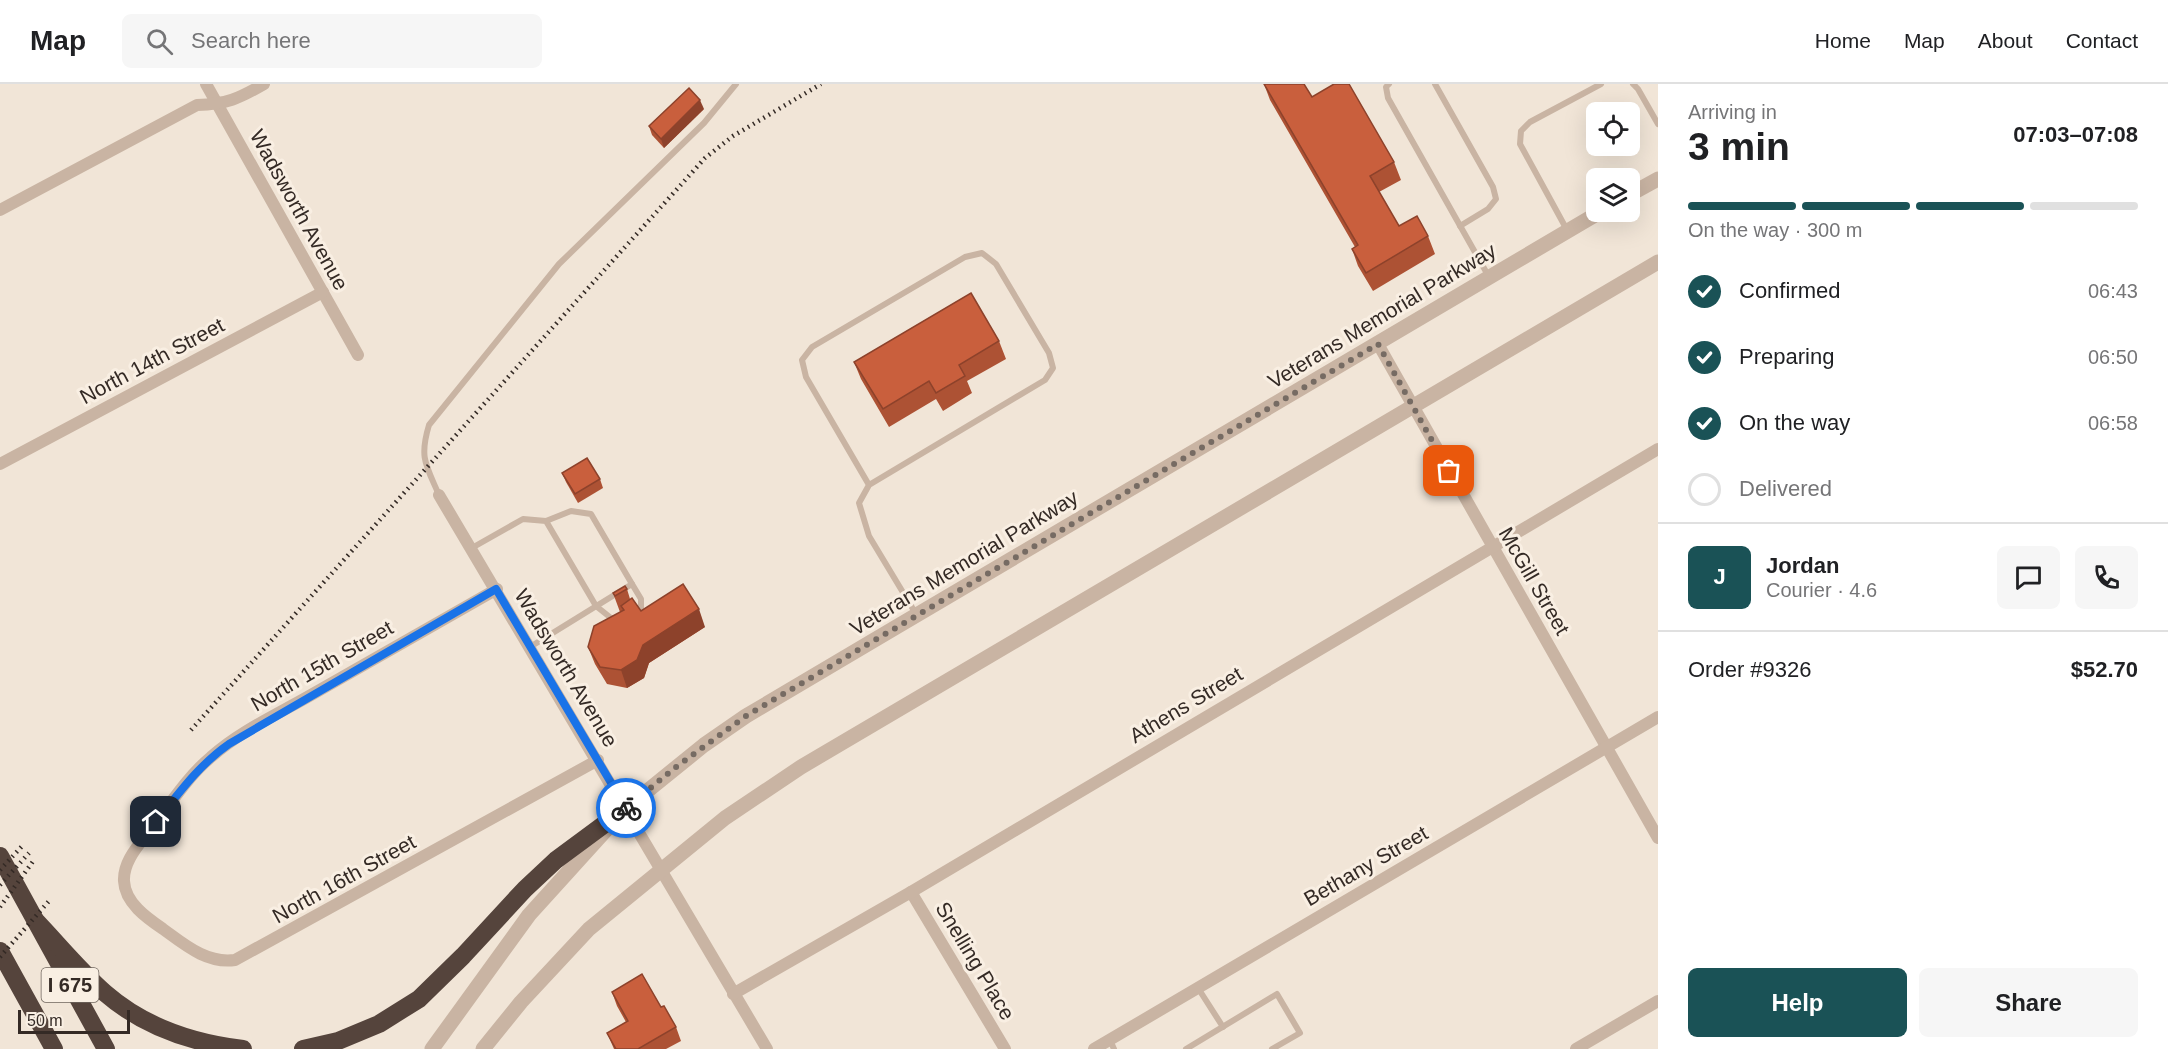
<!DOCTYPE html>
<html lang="en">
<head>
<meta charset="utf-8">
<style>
  body { margin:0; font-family:Arial,sans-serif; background:#f6f6f6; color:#202124; height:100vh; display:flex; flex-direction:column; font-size:22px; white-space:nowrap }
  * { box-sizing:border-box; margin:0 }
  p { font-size:20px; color:#757577 }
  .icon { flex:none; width:33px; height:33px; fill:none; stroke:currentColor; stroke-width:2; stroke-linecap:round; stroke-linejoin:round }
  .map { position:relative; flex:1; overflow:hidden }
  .side { display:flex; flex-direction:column; background:#fff; width:510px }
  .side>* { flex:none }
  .buttons { position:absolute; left:1586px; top:18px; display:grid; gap:12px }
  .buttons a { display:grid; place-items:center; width:54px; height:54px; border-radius:9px; background:#fff; box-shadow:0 6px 24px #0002; font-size:30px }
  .scale { position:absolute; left:18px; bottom:15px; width:112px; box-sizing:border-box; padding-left:6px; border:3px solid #342a25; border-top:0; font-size:16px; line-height:21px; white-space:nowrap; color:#342a25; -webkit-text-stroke:4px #f9efe3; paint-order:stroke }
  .pin { position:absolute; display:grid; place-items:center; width:51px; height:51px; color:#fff; margin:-26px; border-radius:12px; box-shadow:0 3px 9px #0006 }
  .courier { position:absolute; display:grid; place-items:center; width:60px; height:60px; margin:-30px; border:4px solid #1a73e8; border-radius:50%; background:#fff; color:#222; box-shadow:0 2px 8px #0007 }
  .summary em { font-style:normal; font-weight:800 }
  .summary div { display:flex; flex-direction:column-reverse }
  .summary { display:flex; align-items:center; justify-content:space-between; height:102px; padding:0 30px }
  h1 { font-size:39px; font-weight:800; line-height:45px }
  .bar { display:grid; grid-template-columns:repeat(4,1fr); gap:9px 6px; align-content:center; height:72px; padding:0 30px }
  .bar i { height:8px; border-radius:4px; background:#e0e0e0 }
  .bar .selected { background:#1a5256 }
  .bar p { grid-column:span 4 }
  .line { display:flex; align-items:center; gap:15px; padding:0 30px; border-top:2px solid #e0e0e0 }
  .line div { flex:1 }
  .round { display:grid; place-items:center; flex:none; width:63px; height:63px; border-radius:9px; background:#f6f6f6 }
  ol { padding:0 30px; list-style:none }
  li { display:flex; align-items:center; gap:18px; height:66px }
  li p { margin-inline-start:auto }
  li .icon { padding:6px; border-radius:50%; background:#1a5256; color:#fff; stroke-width:4 }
  li:last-child { color:#757577 }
  li i { width:33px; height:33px; border:3px solid #e0e0e0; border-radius:50% }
  .primary-button { display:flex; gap:12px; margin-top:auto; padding:12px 30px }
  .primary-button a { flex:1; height:69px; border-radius:9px; background:#1a5256; color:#fff; font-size:24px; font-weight:800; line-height:69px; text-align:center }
  .primary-button a+a { background:#f6f6f6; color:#202124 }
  header { display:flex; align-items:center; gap:36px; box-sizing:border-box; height:84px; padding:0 30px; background:#fff; border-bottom:2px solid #e0e0e0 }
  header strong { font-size:28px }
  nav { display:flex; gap:33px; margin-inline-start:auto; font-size:21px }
  .search { width:420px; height:54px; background:#f6f6f6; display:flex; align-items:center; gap:15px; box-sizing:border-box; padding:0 21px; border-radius:9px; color:#757577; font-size:22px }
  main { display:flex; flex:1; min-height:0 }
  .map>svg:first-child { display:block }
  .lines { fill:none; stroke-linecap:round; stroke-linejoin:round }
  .service { stroke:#c9b4a3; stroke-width:6 }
  .minor { stroke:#c9b4a3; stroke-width:12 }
  .tertiary { stroke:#c9b4a3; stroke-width:15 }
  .motorway { stroke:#55443c; stroke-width:18 }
  .rail { stroke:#342a25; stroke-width:4.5; stroke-dasharray:1.5 4.5; stroke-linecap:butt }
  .wall { fill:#ad5234 }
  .shaded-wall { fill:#8d422b }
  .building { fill:#c95f3d; stroke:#8d422b; stroke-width:1.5 }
  .done { stroke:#766b63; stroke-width:6; stroke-dasharray:0 10.8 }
  .route { stroke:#1a73e8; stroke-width:8 }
  .labels { text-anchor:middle; stroke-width:6; stroke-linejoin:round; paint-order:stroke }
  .shield { fill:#f9efe3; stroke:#6f655e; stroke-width:1.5 }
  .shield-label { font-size:20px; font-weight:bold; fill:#342a25 }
  .street-label { font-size:21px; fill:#342a25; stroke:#f9efe3 }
</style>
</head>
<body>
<header>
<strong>Map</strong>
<div class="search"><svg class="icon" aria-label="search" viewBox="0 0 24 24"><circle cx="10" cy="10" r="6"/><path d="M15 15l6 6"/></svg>Search here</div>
<nav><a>Home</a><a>Map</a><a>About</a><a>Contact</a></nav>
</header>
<main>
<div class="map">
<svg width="1658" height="965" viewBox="0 0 1658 965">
  <rect width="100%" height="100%" fill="#f1e5d7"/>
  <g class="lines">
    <!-- service -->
    <g class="service">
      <polyline points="1389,0 1386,3 1388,14 1489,193"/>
      <polyline points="1435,0 1493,103 1496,115 1488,125 1460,142"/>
      <polyline points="1633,0 1638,5 1658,40"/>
      <polyline points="1567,146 1520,60 1521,47 1530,38 1601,0"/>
      <polyline points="869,401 806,293 802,276 812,263 965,173 982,169 996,180 1049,269 1053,284 1045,296 869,401 859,419 869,452 916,530"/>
      <path d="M439,411C426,381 419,374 429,341L559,180L704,39L736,0"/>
      <polyline points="470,465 523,435 546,437 596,522 611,534 618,534"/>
      <polyline points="632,500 641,515 641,524 636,529"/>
      <polyline points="530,563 632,500 591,430 571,427 546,437"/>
      <polyline points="1198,904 1223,943"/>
      <polyline points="1110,956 1114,965"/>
      <polyline points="1186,965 1277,910 1300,949 1272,965"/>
    </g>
    <!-- minor -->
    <g class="minor">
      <polyline points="206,0 358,271"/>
      <path d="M0,126L197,21C227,20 238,15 264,0"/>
      <polyline points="1378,260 1658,754"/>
      <polyline points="0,380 323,208"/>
      <polyline points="439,411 767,965"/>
      <path d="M497,505C435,540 373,576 311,611C278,630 240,647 211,673C187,693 169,722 150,746C139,761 123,777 124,797C125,819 147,834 163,845C185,861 207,880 235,876L598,676"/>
      <polyline points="911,808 1005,965"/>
      <polyline points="733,910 911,808 1658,365"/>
      <polyline points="1094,965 1658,633"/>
      <polyline points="1576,965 1658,917"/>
    </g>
    <!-- tertiary -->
    <g class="tertiary">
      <polyline points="1629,111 1658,95"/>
      <polyline points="432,965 529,831 625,725 704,661 746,632 898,542 1600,128"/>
      <polyline points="483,965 521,918 589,845 725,734 801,683 1658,178"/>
    </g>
    <!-- motorway -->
    <g class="motorway">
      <polyline points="0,772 106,965"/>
      <path d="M35,836C58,860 80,887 105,909C144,943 192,959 243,965"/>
      <polyline points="0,867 54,965"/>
      <polyline points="303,965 338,957 379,940 419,915 463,872 525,805 556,776 625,725"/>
    </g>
    <!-- rail -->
    <g class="rail">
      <polyline points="191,646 705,74 733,52 821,0"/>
      <polyline points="0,786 24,760"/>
      <polyline points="0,801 29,769"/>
      <polyline points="0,823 34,776"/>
      <polyline points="0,873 49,817"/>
    </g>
  </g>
  <!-- wall -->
  <g class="wall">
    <polygon points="1264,0 1312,13 1394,78 1401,96 1379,108 1399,142 1428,152 1435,170 1373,207 1358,182 1352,165 1355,163 1270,16"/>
    <polygon points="704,25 664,64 652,51 649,42"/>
    <polygon points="999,257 1006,275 967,297 972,309 943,327 936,315 889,343 861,295 854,278"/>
    <polygon points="562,389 600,395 603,404 578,419 566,398"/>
    <polygon points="627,505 630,515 641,527 705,543 649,579 644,594 627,604 607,600 595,580 588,563 620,528 613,509"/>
    <polygon points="612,908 661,923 676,943 681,957 666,965 614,965 607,949 626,938 617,922"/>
  </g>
  <!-- shaded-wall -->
  <g class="shaded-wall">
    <polygon points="700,16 704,25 664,64 661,55"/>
    <polygon points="699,525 705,543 649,579 644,594 627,604 621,586 643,561"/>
  </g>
  <!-- building -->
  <g class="building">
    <polygon points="1264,0 1304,0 1312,13 1334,0 1349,0 1394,78 1370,92 1399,142 1417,132 1428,152 1366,189 1352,165 1358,161"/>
    <polygon points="689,4 700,16 661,55 649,42"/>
    <polygon points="971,209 999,257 959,281 965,292 936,309 929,297 883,325 854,278"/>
    <polygon points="587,374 600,395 575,410 562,389"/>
    <polygon points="683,500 699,525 643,561 637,576 621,586 600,583 588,563 594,542 624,526 621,522 632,514 641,527"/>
    <polygon points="625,502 627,505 615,512 613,509"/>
    <polygon points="642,890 661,923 664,922 676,943 638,965 616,965 607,949 628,937 612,908"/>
  </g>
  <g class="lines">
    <!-- done -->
    <polyline class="done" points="626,724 676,683 746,632 1378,260 1449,387"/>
    <!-- route -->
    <path class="route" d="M156,738C179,709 199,681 229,660L496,505L626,724"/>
  </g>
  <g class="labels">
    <!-- shield labels -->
    <rect class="shield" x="41.5" y="884" width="57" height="34" rx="4.5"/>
    <g class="shield-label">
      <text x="70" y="908">I 675</text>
    </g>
    <!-- street labels -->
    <g class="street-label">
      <text transform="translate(299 126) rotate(61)" y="7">Wadsworth Avenue</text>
      <text transform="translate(1382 232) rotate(-31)" y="7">Veterans Memorial Parkway</text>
      <text transform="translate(152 277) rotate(-28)" y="7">North 14th Street</text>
      <text transform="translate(964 479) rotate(-31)" y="7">Veterans Memorial Parkway</text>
      <text transform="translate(1534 497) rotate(60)" y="7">McGill Street</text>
      <text transform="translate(322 582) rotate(-30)" y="7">North 15th Street</text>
      <text transform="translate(566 584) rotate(59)" y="7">Wadsworth Avenue</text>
      <text transform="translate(1186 621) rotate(-31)" y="7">Athens Street</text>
      <text transform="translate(1366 782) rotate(-30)" y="7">Bethany Street</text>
      <text transform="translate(344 795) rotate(-29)" y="7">North 16th Street</text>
      <text transform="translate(975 877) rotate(59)" y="7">Snelling Place</text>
    </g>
  </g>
</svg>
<div class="buttons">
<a><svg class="icon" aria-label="locate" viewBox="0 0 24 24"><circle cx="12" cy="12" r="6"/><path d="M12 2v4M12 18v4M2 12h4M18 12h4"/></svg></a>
<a><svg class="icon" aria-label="layers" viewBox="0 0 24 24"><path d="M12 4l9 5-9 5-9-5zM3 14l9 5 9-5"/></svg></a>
</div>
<div class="scale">50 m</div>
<div class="pin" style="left:1449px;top:387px;background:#ea580c"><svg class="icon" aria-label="bag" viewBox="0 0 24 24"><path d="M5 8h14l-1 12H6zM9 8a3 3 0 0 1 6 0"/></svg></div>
<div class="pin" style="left:156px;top:738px;background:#1f2937"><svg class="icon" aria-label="home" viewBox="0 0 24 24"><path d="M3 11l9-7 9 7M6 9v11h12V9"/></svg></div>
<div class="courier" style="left:626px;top:724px"><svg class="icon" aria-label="bike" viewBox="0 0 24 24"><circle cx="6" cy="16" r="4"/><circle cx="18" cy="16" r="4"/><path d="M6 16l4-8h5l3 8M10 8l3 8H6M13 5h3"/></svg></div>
</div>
<section class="side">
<div class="summary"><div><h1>3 min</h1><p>Arriving in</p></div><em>07:03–07:08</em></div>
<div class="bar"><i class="selected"></i><i class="selected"></i><i class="selected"></i><i></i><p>On the way · 300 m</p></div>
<ol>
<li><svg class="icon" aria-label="check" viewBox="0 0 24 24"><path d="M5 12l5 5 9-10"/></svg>Confirmed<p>06:43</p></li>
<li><svg class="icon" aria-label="check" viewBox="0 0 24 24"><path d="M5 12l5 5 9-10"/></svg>Preparing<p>06:50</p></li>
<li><svg class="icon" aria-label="check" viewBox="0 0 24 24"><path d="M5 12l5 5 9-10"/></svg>On the way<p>06:58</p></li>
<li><i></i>Delivered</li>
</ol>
<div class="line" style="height:108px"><b class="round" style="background:#1a5256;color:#fff">J</b><div><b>Jordan</b><p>Courier · 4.6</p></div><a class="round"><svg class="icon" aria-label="chat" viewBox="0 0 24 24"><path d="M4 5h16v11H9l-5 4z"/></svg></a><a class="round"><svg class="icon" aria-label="phone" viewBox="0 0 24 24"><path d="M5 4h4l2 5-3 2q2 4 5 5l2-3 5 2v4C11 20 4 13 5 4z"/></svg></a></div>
<div class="line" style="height:78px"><div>Order #9326</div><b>$52.70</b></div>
<div class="primary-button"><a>Help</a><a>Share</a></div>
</section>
</main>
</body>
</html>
